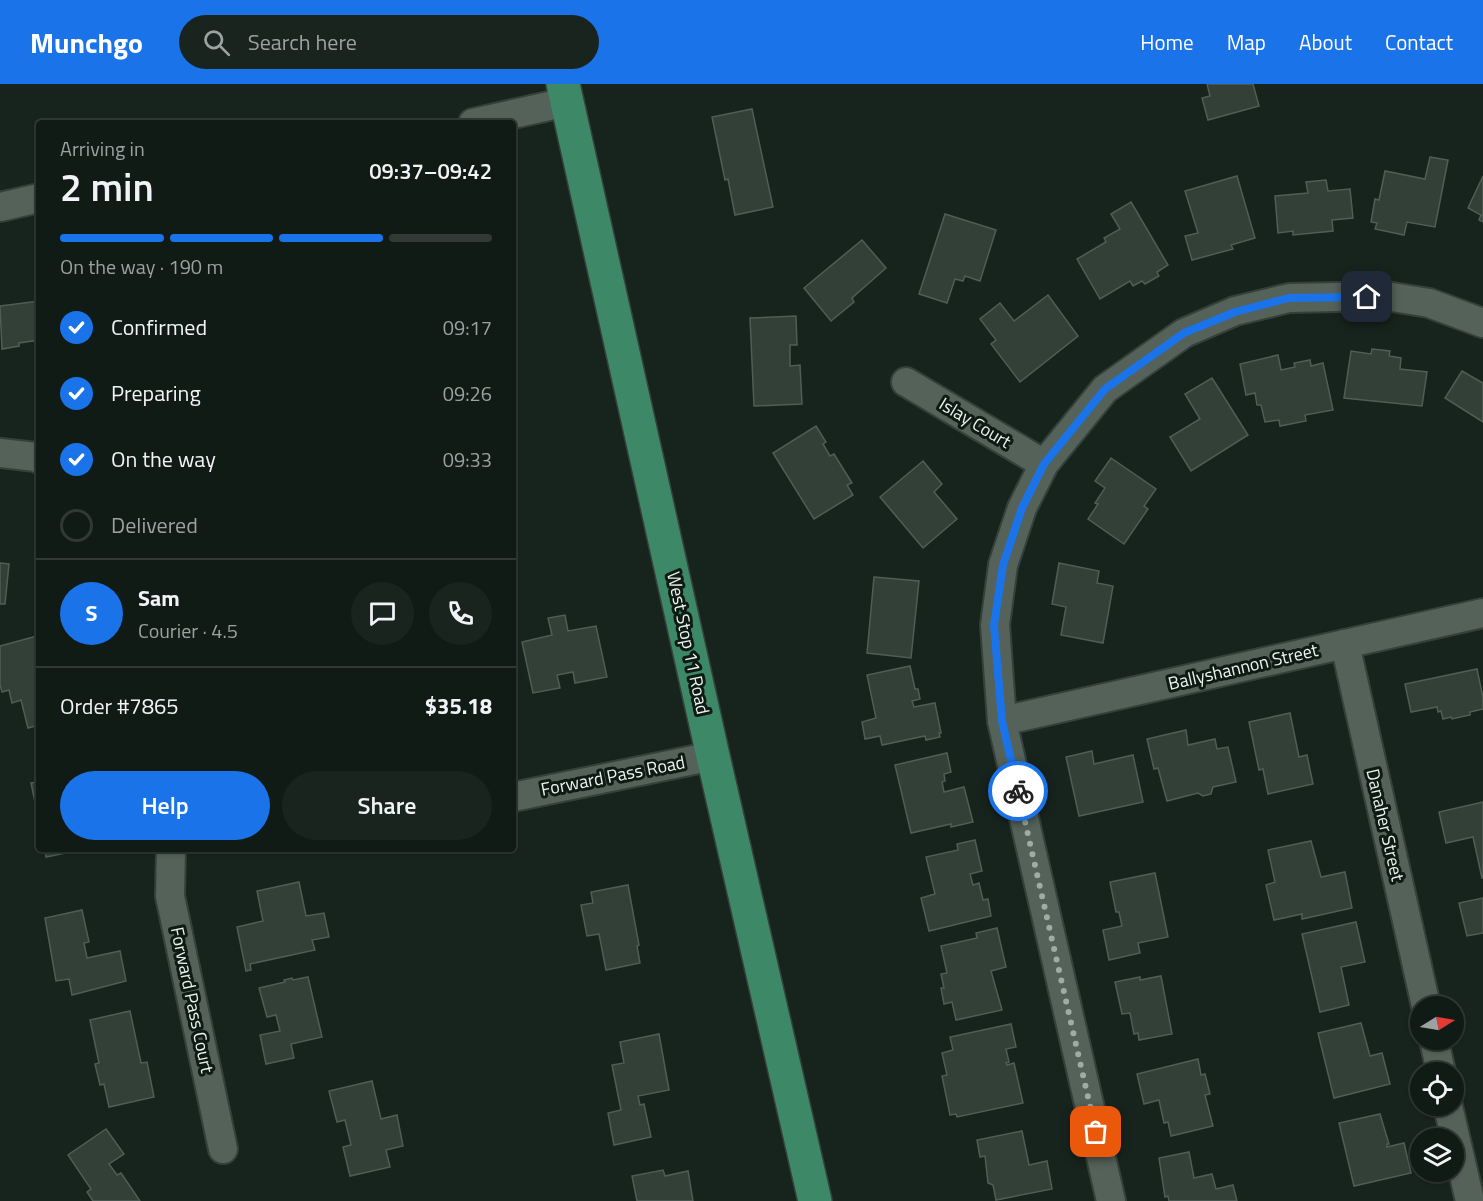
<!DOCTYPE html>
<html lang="en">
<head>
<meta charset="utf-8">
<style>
  body { margin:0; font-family:"Titillium Web",sans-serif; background:#1a241f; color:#f1f3f6; height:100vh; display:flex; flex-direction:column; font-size:22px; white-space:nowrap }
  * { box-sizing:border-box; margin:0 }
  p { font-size:20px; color:#9ca1a1 }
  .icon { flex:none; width:33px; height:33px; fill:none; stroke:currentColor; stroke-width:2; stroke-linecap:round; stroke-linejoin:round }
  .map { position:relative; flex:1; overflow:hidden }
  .sheet { position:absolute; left:36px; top:36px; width:480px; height:732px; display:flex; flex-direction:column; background:#111b16; border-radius:6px; box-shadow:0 2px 4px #0004,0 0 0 2px #303935 }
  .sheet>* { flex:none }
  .needle { width:39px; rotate:79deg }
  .buttons { position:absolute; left:1410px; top:912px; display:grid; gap:12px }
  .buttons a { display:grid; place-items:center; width:54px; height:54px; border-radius:50%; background:#111b16; box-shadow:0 2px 4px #0004,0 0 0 2px #303935; font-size:30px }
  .pin { position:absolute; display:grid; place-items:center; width:51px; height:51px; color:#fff; margin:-26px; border-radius:12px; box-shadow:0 3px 9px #0006 }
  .courier { position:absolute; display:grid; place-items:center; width:60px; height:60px; margin:-30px; border:4px solid #1a73e8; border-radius:50%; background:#fff; color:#222; box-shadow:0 2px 8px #0007 }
  .head em { font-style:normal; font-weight:600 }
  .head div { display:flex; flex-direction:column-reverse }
  .head { display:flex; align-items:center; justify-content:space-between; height:102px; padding:0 24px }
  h1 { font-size:39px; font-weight:600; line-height:45px }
  .bar { display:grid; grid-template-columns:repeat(4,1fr); gap:9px 6px; align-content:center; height:72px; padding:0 24px }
  .bar i { height:8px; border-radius:4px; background:#303935 }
  .bar .active { background:#1a73e8 }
  .bar p { grid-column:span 4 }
  .line { display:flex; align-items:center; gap:15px; padding:0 24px; border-top:2px solid #303935 }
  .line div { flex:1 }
  .round { display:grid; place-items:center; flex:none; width:63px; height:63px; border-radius:32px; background:#1a241f }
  ol { padding:0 24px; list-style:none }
  li { display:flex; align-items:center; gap:18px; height:66px }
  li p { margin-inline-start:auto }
  li .icon { padding:6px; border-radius:50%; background:#1a73e8; color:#fff; stroke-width:4 }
  li:last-child { color:#9ca1a1 }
  li i { width:33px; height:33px; border:3px solid #303935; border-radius:50% }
  .button { display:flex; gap:12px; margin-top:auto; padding:12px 24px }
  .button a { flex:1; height:69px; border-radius:36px; background:#1a73e8; color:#fff; font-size:24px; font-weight:600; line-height:69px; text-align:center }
  .button a+a { background:#1a241f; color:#f1f3f6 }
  header { display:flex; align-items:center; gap:36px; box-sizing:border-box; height:84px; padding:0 30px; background:#1a73e8; color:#fff }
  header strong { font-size:28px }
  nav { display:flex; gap:33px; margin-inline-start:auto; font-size:21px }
  .search { width:420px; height:54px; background:#1a241f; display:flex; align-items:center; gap:15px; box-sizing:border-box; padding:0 21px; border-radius:33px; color:#9ca1a1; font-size:22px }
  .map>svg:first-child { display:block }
  .building { fill:#324038; stroke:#4f5e55; stroke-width:1.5 }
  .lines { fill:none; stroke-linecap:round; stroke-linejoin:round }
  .minor-casing { stroke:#36403a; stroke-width:32 }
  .major-casing { stroke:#36403a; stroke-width:36 }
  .minor { stroke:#54625a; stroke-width:28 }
  .major { stroke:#3d8867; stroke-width:33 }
  .done { stroke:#a1aba6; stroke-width:6; stroke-dasharray:0 10.8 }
  .route { stroke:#1a73e8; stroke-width:8 }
  .labels { text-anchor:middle; stroke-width:6; stroke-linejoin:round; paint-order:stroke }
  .street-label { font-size:18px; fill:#ecf4ef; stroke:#0e1b14 }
</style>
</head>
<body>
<header>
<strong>Munchgo</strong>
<div class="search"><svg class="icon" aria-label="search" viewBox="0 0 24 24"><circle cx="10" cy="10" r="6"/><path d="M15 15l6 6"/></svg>Search here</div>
<nav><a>Home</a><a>Map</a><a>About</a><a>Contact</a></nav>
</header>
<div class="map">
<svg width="1483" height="1117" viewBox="0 0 1483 1117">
  <rect width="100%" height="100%" fill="#17241d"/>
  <!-- building -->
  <g class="building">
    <polygon points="1207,0 1253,0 1259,22 1208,36 1202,14 1210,12"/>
    <polygon points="752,25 773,123 735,131 728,95 725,96 712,33"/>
    <polygon points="1430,73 1448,76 1435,143 1407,138 1404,151 1375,145 1377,139 1371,138 1375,115 1379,116 1385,87 1425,95"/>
    <polygon points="1237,92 1255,154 1231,161 1233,165 1192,176 1185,152 1198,149 1185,107"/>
    <polygon points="1483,92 1483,138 1479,136 1481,131 1468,124"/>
    <polygon points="1326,96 1328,107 1350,105 1353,134 1332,136 1333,147 1293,151 1293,147 1278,149 1275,112 1308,109 1306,98"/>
    <polygon points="1131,118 1168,181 1157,188 1159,192 1145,200 1142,197 1133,202 1130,197 1100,215 1077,175 1106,158 1104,154 1120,145 1111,130"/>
    <polygon points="945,130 996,146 980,197 965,192 963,197 955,195 947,219 919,210"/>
    <polygon points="862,156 886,184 852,214 854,218 831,237 804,204"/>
    <polygon points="1048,211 1078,252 1020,298 991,260 996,256 980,235 1000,219 1014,237"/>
    <polygon points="39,217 39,256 19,259 19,262 2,265 0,222"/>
    <polygon points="796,232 797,261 790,261 790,282 800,281 802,320 754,322 750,234"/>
    <polygon points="1372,265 1390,267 1389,272 1401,274 1400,285 1427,288 1422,322 1344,314 1351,267 1371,270"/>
    <polygon points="1278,271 1281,286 1295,283 1294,279 1310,276 1311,282 1323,279 1333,326 1305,331 1306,337 1280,342 1279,336 1265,338 1261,321 1257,321 1255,309 1246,311 1240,280"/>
    <polygon points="1462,287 1483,299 1483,338 1445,314"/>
    <polygon points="1212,294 1248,351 1191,387 1170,353 1200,335 1185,310"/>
    <polygon points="816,342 826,358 823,360 830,372 834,370 852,399 847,401 853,411 814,435 773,369"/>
    <polygon points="1111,374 1156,405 1144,422 1148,425 1124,460 1088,435 1098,420 1095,419 1105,404 1095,397"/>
    <polygon points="923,377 942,400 934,408 957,435 923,464 880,413"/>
    <polygon points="0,479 9,480 5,520 0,520"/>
    <polygon points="1059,479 1099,487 1097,499 1113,502 1103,559 1061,551 1066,523 1052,520"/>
    <polygon points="874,493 919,497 911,574 867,569"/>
    <polygon points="565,531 568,547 596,542 607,593 575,599 573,588 557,591 560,604 533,609 522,558 552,551 548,534"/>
    <polygon points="37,552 39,641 28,644 21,616 12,619 9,606 2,608 0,601 0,562"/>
    <polygon points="910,582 915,605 918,605 920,615 912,617 914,623 935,619 941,649 939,649 940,653 926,656 925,652 882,661 880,652 865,655 862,638 876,634 867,591"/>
    <polygon points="1477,585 1483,614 1483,625 1470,628 1470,631 1452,635 1451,633 1443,635 1441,627 1438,628 1437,623 1411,628 1405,600"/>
    <polygon points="1290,629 1299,673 1307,671 1313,700 1268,710 1263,685 1259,686 1249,638"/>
    <polygon points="1186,646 1188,661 1215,655 1217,665 1228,663 1236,698 1213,703 1211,710 1203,712 1198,709 1167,717 1158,684 1154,685 1147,655"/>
    <polygon points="1092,667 1094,680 1133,671 1143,718 1079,732 1066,673"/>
    <polygon points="947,669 951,688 944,690 945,697 942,698 944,708 964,703 973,738 951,743 951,740 911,749 895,681"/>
    <polygon points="39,698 39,737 31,699"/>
    <polygon points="1483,718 1483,794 1482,794 1473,753 1446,759 1439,728"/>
    <polygon points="975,756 982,787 970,790 973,801 979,799 983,816 988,815 991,832 929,847 921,814 935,810 926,773 958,766 957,760"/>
    <polygon points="1311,757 1321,793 1345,788 1352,824 1302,835 1302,830 1274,836 1266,801 1275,798 1268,766"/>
    <polygon points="45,765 85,765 46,773"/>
    <polygon points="1155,789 1168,853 1138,859 1140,869 1109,876 1103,846 1122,842 1119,828 1116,828 1110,798"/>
    <polygon points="299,798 306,832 324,829 329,853 312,856 315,866 250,880 251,886 246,887 237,843 263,837 257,807"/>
    <polygon points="628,801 639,861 637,862 640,879 606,886 599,850 587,852 581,821 593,819 591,808"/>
    <polygon points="1483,814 1483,849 1467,852 1459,819"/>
    <polygon points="82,826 89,858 84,859 87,874 120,867 126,897 72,911 69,895 56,897 45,834"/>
    <polygon points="1356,838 1365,878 1341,883 1349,921 1320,928 1302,850"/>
    <polygon points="997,844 1006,883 991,887 1002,926 956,936 952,918 944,920 941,904 944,904 941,890 947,889 941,862 977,854 976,849"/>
    <polygon points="1161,892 1172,950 1139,956 1138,949 1134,950 1130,929 1122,930 1115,898 1140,893 1140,896"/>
    <polygon points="308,893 322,953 291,960 294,974 266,980 260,951 280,947 276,931 267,933 259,904 285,898 284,896 292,894 293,896"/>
    <polygon points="130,927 141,979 147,978 154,1013 109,1023 104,1000 100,1001 95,980 99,979 90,936"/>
    <polygon points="1361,939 1370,972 1382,969 1390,1000 1334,1014 1318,949"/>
    <polygon points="1011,940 1016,963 1006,965 1009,978 1006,979 1007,981 1014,979 1023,1019 957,1033 956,1030 950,1031 942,992 947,991 942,969 953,966 950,953"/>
    <polygon points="659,950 669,1006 638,1012 640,1021 644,1020 651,1053 614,1061 608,1029 621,1026 612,981 624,979 620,958"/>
    <polygon points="1198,975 1201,991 1205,990 1210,1010 1205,1011 1213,1042 1171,1052 1168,1038 1164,1039 1159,1016 1144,1020 1137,990"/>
    <polygon points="372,997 381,1035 397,1031 403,1062 386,1066 390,1083 350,1092 343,1063 351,1061 345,1036 337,1038 329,1007"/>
    <polygon points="1380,1030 1389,1060 1387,1060 1387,1063 1404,1059 1411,1089 1354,1102 1339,1039"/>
    <polygon points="106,1045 124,1070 109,1080 117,1091 121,1089 140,1117 93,1117 87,1108 91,1105 68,1071"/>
    <polygon points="1022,1047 1029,1081 1047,1077 1052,1105 996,1116 993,1101 988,1099 985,1072 980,1073 977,1056"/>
    <polygon points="1189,1068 1194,1094 1212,1090 1216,1105 1233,1101 1237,1117 1169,1117 1168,1112 1165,1113 1159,1074"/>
    <polygon points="663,1086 665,1092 688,1087 693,1117 637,1117 632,1092"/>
  </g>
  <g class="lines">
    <!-- minor casing -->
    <g class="minor-casing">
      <g id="minor">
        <polyline points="473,39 567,18"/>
        <polyline points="0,123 39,114"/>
        <polyline points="906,298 1044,380"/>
        <polyline points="0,369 36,373 39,375"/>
        <polyline points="1345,560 1426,922"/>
        <polyline points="1002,637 1483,529"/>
        <polyline points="513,713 713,672"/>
        <polyline points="171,765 170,812 223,1065"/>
        <polyline points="1434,956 1441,988"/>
        <polyline points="1448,1022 1470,1117"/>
        <polyline points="1111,1117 1002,637 995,541 1003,481 1022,424 1044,380 1105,305 1184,249 1235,227 1289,214 1386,212 1429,219 1483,239"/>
      </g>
    </g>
    <!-- major casing -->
    <g class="major-casing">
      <polyline id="major" points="563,0 713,672 815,1117"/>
    </g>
    <!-- minor -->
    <use href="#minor" class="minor"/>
    <!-- major -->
    <use href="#major" class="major"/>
  </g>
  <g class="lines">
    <!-- done -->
    <polyline class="done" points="1018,707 1096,1048"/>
    <!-- route -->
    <polyline class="route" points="1018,707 1002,637 994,541 1003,481 1022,424 1044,380 1105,305 1184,249 1235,228 1289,214 1367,213"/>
  </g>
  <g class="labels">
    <!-- street labels -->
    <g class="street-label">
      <text transform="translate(975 339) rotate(31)" y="6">Islay Court</text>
      <text transform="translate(688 559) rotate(78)" y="6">West Stop 11 Road</text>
      <text transform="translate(1243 583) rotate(-13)" y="6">Ballyshannon Street</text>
      <text transform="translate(613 692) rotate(-11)" y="6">Forward Pass Road</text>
      <text transform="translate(1385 741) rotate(77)" y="6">Danaher Street</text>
      <text transform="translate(192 916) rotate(78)" y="6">Forward Pass Court</text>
    </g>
  </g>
</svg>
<div class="buttons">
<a><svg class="needle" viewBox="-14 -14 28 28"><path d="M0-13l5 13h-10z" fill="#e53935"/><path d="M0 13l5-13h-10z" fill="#9ca1a1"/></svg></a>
<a><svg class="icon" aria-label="locate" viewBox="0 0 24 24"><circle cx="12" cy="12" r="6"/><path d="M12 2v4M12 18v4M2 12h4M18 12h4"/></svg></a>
<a><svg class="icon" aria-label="layers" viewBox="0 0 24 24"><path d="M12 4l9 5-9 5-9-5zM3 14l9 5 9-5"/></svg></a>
</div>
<div class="pin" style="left:1096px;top:1048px;background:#ea580c"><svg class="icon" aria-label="bag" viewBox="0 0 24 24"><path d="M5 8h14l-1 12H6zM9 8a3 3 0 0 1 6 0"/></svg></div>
<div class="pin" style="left:1367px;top:213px;background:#1f2937"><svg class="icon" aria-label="home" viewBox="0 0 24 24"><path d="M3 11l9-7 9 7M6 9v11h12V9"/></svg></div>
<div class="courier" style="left:1018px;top:707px"><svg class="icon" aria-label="bike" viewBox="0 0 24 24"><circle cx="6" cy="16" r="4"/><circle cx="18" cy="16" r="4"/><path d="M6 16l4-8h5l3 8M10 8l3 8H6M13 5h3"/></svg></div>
<section class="sheet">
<div class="head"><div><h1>2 min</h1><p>Arriving in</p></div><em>09:37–09:42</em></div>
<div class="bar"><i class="active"></i><i class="active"></i><i class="active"></i><i></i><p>On the way · 190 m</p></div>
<ol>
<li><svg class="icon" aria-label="check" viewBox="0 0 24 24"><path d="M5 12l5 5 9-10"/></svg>Confirmed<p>09:17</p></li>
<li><svg class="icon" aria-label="check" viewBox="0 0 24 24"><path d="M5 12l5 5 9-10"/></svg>Preparing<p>09:26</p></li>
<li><svg class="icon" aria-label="check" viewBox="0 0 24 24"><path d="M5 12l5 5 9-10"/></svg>On the way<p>09:33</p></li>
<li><i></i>Delivered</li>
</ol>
<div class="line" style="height:108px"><b class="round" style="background:#1a73e8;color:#fff">S</b><div><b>Sam</b><p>Courier · 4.5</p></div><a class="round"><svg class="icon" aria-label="chat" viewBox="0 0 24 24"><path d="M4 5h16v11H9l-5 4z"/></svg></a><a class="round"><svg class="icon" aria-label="phone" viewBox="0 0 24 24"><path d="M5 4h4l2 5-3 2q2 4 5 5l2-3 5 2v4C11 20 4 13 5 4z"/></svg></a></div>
<div class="line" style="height:78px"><div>Order #7865</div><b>$35.18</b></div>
<div class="button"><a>Help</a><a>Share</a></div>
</section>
</div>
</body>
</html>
